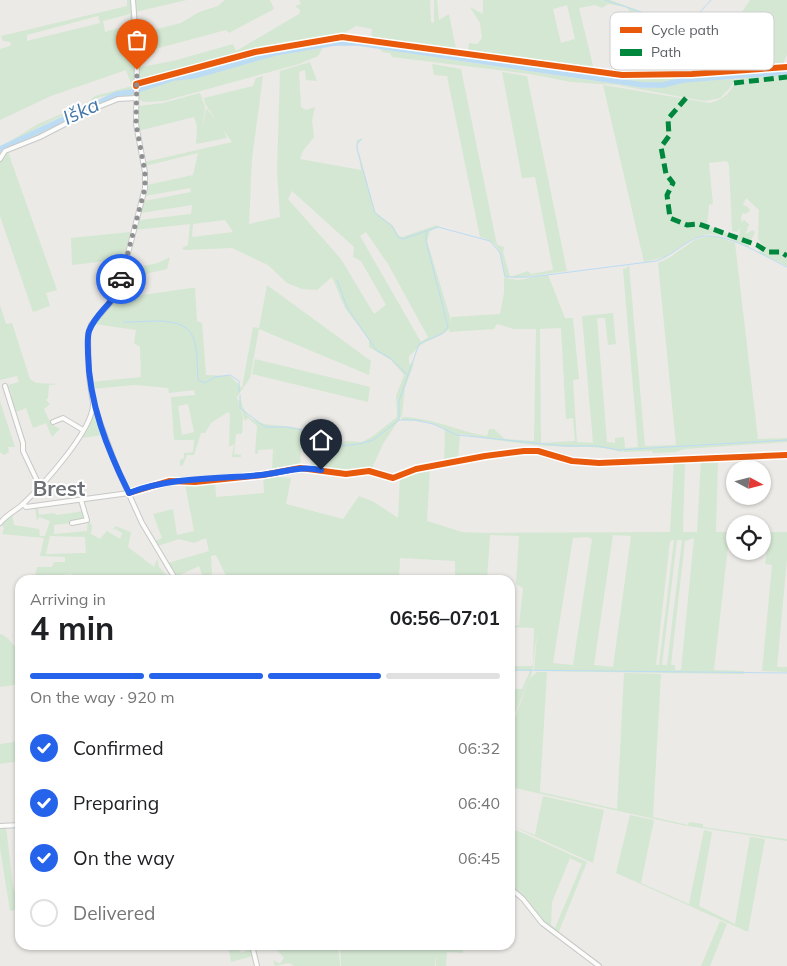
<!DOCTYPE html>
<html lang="en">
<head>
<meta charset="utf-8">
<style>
  body { margin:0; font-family:Mulish,sans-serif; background:#f6f6f6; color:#202124; height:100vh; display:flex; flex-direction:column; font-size:19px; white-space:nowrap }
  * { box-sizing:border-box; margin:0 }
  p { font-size:16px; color:#757577 }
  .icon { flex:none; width:28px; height:28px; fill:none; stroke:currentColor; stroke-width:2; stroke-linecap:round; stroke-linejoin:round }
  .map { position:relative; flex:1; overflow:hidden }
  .sheet { position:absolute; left:15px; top:575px; width:500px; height:375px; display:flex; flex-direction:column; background:#fff; border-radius:15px; box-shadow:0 1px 4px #0004 }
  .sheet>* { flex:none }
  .needle { width:32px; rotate:97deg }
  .buttons { position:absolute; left:726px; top:460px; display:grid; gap:10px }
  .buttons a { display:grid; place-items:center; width:45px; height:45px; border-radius:50%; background:#fff; box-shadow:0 1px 4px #0004; font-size:25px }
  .pin { position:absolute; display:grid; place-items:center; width:42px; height:42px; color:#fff; margin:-51px -21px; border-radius:50% 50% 50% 0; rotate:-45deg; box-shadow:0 0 5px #0007 }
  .pin .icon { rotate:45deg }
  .courier { position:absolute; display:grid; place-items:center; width:50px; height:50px; margin:-25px; border:4px solid #2563eb; border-radius:50%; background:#fff; color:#222; box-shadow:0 1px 6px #0007 }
  .overview em { font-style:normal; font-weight:700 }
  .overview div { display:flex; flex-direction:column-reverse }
  .overview { display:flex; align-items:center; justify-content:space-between; height:85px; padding:0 15px }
  h1 { font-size:32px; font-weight:700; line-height:38px }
  .bar { display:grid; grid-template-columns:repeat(4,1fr); gap:8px 5px; align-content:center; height:60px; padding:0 15px }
  .bar i { height:6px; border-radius:4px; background:#e0e0e0 }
  .bar .on { background:#2563eb }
  .bar p { grid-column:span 4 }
  ol { padding:0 15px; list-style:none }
  li { display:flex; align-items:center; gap:15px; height:55px }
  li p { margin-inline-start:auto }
  li .icon { padding:5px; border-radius:50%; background:#2563eb; color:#fff; stroke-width:4 }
  li:last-child { color:#757577 }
  li i { width:28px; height:28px; border:2px solid #e0e0e0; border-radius:50% }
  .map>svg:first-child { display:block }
  .green { fill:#d4e7d2; fill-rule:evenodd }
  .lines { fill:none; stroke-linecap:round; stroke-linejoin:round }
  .stream { stroke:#bcdcf4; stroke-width:1 }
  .river { stroke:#bcdcf4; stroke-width:5.5 }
  .minor-casing { stroke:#c8c8c8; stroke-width:6 }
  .minor { stroke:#fcfcfb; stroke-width:4 }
  .quiet { stroke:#00873e; stroke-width:5; stroke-dasharray:10 5; stroke-linecap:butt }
  .cycleway-casing { stroke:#fff; stroke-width:9 }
  .cycleway { stroke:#e8590c; stroke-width:6 }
  .done { stroke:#8e9091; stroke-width:5; stroke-dasharray:0 9 }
  .route { stroke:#2563eb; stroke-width:6 }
  .labels { text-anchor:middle; stroke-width:4; stroke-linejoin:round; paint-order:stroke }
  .water-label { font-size:20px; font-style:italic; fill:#4578ab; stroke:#fff }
  .quarter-label { font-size:21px; font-weight:bold; fill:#6d7175; stroke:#fff }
  .key { fill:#fff; stroke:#cecfd0; stroke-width:1 }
  .key-label { font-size:14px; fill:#5c5f63 }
</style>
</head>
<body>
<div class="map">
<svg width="787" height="966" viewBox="0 0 787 966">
  <rect width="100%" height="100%" fill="#ebeae6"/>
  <!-- green -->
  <g class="green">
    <path d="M127,0H131L135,48L134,90L100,97L2,146L38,124L87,103L95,96L132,86L126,70L51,96L0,120V49L10,46L11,42L3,41L1,36L127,6ZM130,14L131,24L105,32L103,21ZM98,16L100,23L27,41V35Z"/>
    <polygon points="134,0 187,0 135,12"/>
    <path d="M225,0H270L274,9L229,33L226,30L140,53L141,67L173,61L233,44L236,51L299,14L300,10L295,6L301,4L299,0H430L431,22L434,23V0H437L439,20L449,14L456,49L468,50L469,43L477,44L482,38L480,23L470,7L483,14V0H610L687,28L664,56L694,70H703L750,0H787V55L782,66L647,74L629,10L626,7L608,4L602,8L595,5L579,8L594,70L371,39L372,29L356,26L339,36L271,48L139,81L137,34L181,23L199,12L218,6ZM567,5L575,39L561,43L553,9Z"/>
    <polygon points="342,38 609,76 643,77 736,74 681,78 669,82 645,84 351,40 271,52 138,87 138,85 263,51"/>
    <polygon points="323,48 318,56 299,64 164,101 144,102 138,99 138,92 172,81 195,77 272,56"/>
    <polygon points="380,49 643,88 664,87 681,82 735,79 730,88 720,98 704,101 617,85 571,82 530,74 392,57 390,53 382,52"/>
    <path d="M310,62L317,81L306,80L305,70L299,72L301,107L306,110L315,107L312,120L314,137L303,151L300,159L361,170L357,140L362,139L357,145L375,212L393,226L399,236L402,237L437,225L439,227L430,231L427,241L450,317V328C443,336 433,338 424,343C417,347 415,352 409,356V364L414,363L405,388L402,415L383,444L372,468L345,472L303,467L272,472L273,449L258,450V454L255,453L257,426L248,418L245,421L239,403L240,394C244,434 277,421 306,430C315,434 323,442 332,446L347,441L362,442L373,436L397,417L396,396L404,375L391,360L369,347V340L345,308L332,277L317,290L302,289L287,283L268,265L232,248L184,250L182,248L188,245L190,224L134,230L144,201L191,192L190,188L145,196L147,185L193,175L198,153L145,166V162L232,142L205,104L204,98L253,86L256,78L263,76L252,159L249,224L280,217L277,172L280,71ZM292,191L354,247L353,257L361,261L386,305L374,314L341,259L288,199ZM192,205L191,214L139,220L141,213ZM225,220L233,232L192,237L193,224ZM366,232L388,264L428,337L421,342L360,236ZM302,435L314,441L311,465H300Z"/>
    <path d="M432,64L461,69L497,245L504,247L503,252L510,277L528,271L531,274L553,270L535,177L522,178L502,72L527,76L567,271L517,278L505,277C501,257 502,243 480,237L447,76L434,75Z"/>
    <path d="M787,74V266L759,253L762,245L758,239L759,210L746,198L743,205L748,207L750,211L745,214L742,213L741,222L744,220L750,225L748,226L746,234L753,230L755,232L748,247L723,236L709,234L694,238L665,257L644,262L603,85L710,103C723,100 733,91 736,79ZM727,161L729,165L732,231L737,232L740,228L739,236H733L707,225L709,205L713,204L709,163Z"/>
    <polygon points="200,93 205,107 202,131 206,108 222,127 227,138 196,144 197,126 194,117 138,131 139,106 163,103"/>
    <polygon points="133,94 133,96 106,102 51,131 4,149 94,105 118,96"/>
    <polygon points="8,152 57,290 46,293 50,306 33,312 0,216 0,161"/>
    <polygon points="130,232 124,259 72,265 71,238"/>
    <path d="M709,236L722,238L735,243L758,439L787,438V442L685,449L675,452L653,453L652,451L623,452L624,449L621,452C596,444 573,448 548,446C518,444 489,439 460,434L458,461L444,463L445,429L428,422L401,420L403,417C434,418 456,431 487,436L489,429H494L505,439L534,441L536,329H514L497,324L494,329L449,332L451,317L500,314L504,293V278L518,280L548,275L565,318H573L579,379L573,380L577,442L593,443L582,316L613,313L616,344L608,345L605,318H597L607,442L615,443V438L624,437L625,448L638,447L623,269L627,268L629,265L645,446L676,445L658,263L669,258L696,239ZM561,328L566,419L573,418L575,441L541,443L540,329Z"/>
    <polygon points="170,257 167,269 123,279 124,270 158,263"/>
    <path d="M267,285L371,361L369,375L259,329L250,378L237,397L243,418L242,434H236L234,454L241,455V457H232L234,444L229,447L230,414L228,412L211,423L205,433H201L194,455H187L183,465L180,466V460L184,458V453L193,452L194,440H174L171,397L195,395L194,390L169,393L168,388L135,385L92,389L91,382L141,377L140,347L134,343L136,330L94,324L115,299L191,288H195L197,321L202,323L206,375L230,376L242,388L253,327L259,328ZM188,404L194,432L182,435L178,406Z"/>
    <polygon points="0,305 6,324 12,323 30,379 36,383 59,384 49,385 48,398 46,400 50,404 44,409 51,424 60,429 52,437 46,423 33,428 26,408 16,412 9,398 12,395 8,385 19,382 17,376 0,380"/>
    <polygon points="255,359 370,387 368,402 252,374"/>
    <polygon points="0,401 15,447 8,447 9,452 4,455 0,452"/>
    <polygon points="93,413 103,435 81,438 93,414"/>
    <path d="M755,458L718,461L716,532H735V538H729L714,670L744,671V674L534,671L537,633L532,673L510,726V689H522L530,671L510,670V666H532L533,662L534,628L510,627L519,625L523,588L516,584L519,536L490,535L487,580H431L455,578V561L400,558L399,580H228L216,555L211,556L212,573L210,580H204L199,566L176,577L168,563L209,551L206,538L194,543L179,539L158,546L155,541L162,538L153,514L173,509L177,535L194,531L185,484L215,481L216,497L264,493L263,476L291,478L286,504L343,519L359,496L374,502L398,518L400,477L414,470L430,467L427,521L462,532L484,533L670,532L674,460H685L683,532H697L701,459ZM613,535L631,536L613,667L594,665ZM588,537L592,539L573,665L553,663L573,538ZM694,538L681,670H675V665H671L685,541ZM674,540L659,665H656L670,541ZM677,540H682L667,665H662Z"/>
    <path d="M38,508L39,515L53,513L57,515L84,511L87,516L83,522L54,525V534L87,531L88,519L92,526L91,534L100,539L107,531L120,539L122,533L116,529L113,530L115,526L131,532L128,547L154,567L157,559L159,567L167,576L171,575L174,580H157L155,577L152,580H92L90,576L74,577L71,574L63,575L62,580L34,579L37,567H52L54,562H65V557L40,556L44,538L2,534L4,528L1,525L12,514L14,525L39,529L40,536H45L50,521L39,517L37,521L35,509ZM50,536L85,537L86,553L46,554Z"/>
    <polygon points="763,532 787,532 787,559 777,667 787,667 787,672 762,671 772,565 765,564 769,537 763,537"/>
    <path d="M0,634C10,637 11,645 20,650V684L0,687Z"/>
    <polygon points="537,672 547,672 540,792 617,809 624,673 661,674 653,817 688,825 689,822 703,824 703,827 787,839 787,841 682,825 510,787 510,730 530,678"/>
    <polygon points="20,741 20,761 0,764 0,744"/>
    <polygon points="543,796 604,810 593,863 510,825 535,835"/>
    <polygon points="630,815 654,820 641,883 689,904 704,830 712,832 699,906 735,924 750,837 765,839 748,932 616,873"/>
    <polygon points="6,827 13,886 16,896 20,896 20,909 10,911 0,848 0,828"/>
    <path d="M516,830L587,862L559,931V934L594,961L545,925L510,887V843ZM570,858L582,864L555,928L551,925L552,902Z"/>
    <polygon points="720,921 727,924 710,966 701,966"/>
    <polygon points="228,945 246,945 240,948 241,953 251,948 253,956 231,962"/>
    <polygon points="262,945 338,945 340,966 294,966 289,963 275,966 273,960 280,964 284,958 277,950 270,947 268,949"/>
    <polygon points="340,945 462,945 463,953 447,952 446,966 436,966 436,955 435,966 341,966"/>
  </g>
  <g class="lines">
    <!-- stream -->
    <g class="stream">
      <polyline points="605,0 686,27 711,0"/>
      <path d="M362,139L357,143V149L375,213L392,226L398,237L403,239L438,227L490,241L500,253L505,277H531L656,261C671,256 682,244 696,238C722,228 763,256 787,267"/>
      <polyline points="337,280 347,307 376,350 390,358 408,375 399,401 399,420"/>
      <path d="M124,322C144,323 184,314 193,337C198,349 197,367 198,380L205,383L215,377L230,375L239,381V392"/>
      <polyline points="408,375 419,344 443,333 448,327 426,241 426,231"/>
      <polyline points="240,395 240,408 265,427 288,427 306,431 332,447 359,444 373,440 399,420 415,420 433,424 457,435 565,446 598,446 618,450 787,440"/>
      <polyline points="510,670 787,673"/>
    </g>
    <!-- river -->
    <polyline class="river" points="0,149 117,94 132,92 174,78 194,76 275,53 335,43 358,43 643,85 663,85 683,80 787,72"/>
    <!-- minor casing -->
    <g class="minor-casing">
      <g id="minor">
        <polyline points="133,0 137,52 136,124 145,172 145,188 120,284 112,301 91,325 88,334 89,377 93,403 117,468 142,523 176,580"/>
        <polyline points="136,84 255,52 342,37 622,75 692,74 787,67"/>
        <polyline points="0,159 5,151 40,137 98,107 118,99 136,98"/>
        <polyline points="5,386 23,443 23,451 40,487"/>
        <polyline points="53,422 63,418 83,430"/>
        <polyline points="23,504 26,507 129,493 169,481 195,482 263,475 300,468 332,472"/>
        <path d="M0,523C7,514 16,511 24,503C43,485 92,431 93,405"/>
        <polyline points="72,523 87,520 81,500"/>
        <polyline points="0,826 20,825"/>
        <polyline points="510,888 523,899 542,923 599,966"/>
        <polyline points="252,945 257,966"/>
      </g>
    </g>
    <!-- minor -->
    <use href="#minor" class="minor"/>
    <!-- quiet -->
    <g class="quiet">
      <polyline points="734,83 787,77"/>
      <polyline points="686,98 668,119 669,136 661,147 666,174 673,183 667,195 670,218 687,225 699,224 757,245 768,252 781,252 787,256"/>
    </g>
    <!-- cycleway casing -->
    <g class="cycleway-casing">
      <g id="cycleway">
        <polyline points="136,86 136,84 255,52 342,37 622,75 692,74 787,67"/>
        <polyline points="129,493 169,481 195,482 263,475 300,468 346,474 369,471 393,478 416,469 485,456 524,451 538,451 572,461 599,463 787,455"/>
      </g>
    </g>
    <!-- cycleway -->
    <use href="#cycleway" class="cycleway"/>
  </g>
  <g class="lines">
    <!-- done -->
    <polyline class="done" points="121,279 145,188 145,172 136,124 137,70"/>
    <!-- route -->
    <path class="route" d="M121,279C116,304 97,310 89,331C87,338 88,346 88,354C89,403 107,449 129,493C170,477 217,479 261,475C282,473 299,465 321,470"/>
  </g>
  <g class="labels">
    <!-- water labels -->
    <g class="water-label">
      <text transform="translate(81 111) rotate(-25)" y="7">Iška</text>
    </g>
    <!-- quarter labels -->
    <g class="quarter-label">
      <text x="59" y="496">Brest</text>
    </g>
  </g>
  <!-- legend -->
  <rect x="610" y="12" width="164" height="58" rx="8" class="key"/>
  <rect x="620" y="27" width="22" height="6" fill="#e8590c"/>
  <rect x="620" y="49" width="22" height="7" fill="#00873e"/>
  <g class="key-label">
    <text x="651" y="35">Cycle path</text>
    <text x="651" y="57">Path</text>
  </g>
</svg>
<div class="buttons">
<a><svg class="needle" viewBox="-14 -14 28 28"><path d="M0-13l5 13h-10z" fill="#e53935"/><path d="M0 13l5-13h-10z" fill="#757577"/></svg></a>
<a><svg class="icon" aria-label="locate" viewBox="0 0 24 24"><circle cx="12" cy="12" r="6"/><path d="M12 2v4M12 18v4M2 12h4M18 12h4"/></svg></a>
</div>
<div class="pin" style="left:137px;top:70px;background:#ea580c"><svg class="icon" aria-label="bag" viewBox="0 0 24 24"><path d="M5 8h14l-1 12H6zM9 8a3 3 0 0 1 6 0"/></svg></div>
<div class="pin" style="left:321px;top:470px;background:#1f2937"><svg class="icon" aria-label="home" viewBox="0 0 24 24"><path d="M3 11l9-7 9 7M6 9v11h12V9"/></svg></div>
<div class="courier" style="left:121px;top:279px"><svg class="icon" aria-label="car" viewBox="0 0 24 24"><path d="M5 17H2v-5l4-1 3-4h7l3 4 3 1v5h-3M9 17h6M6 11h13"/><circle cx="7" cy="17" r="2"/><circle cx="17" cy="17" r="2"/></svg></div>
<section class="sheet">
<div class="overview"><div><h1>4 min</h1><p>Arriving in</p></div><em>06:56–07:01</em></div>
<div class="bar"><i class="on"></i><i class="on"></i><i class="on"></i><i></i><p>On the way · 920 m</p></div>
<ol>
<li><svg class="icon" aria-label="check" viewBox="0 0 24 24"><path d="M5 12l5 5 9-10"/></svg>Confirmed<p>06:32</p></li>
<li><svg class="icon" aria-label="check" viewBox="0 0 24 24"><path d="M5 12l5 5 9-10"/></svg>Preparing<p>06:40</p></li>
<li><svg class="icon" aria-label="check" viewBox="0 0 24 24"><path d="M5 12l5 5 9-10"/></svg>On the way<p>06:45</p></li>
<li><i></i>Delivered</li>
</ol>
</section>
</div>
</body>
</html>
